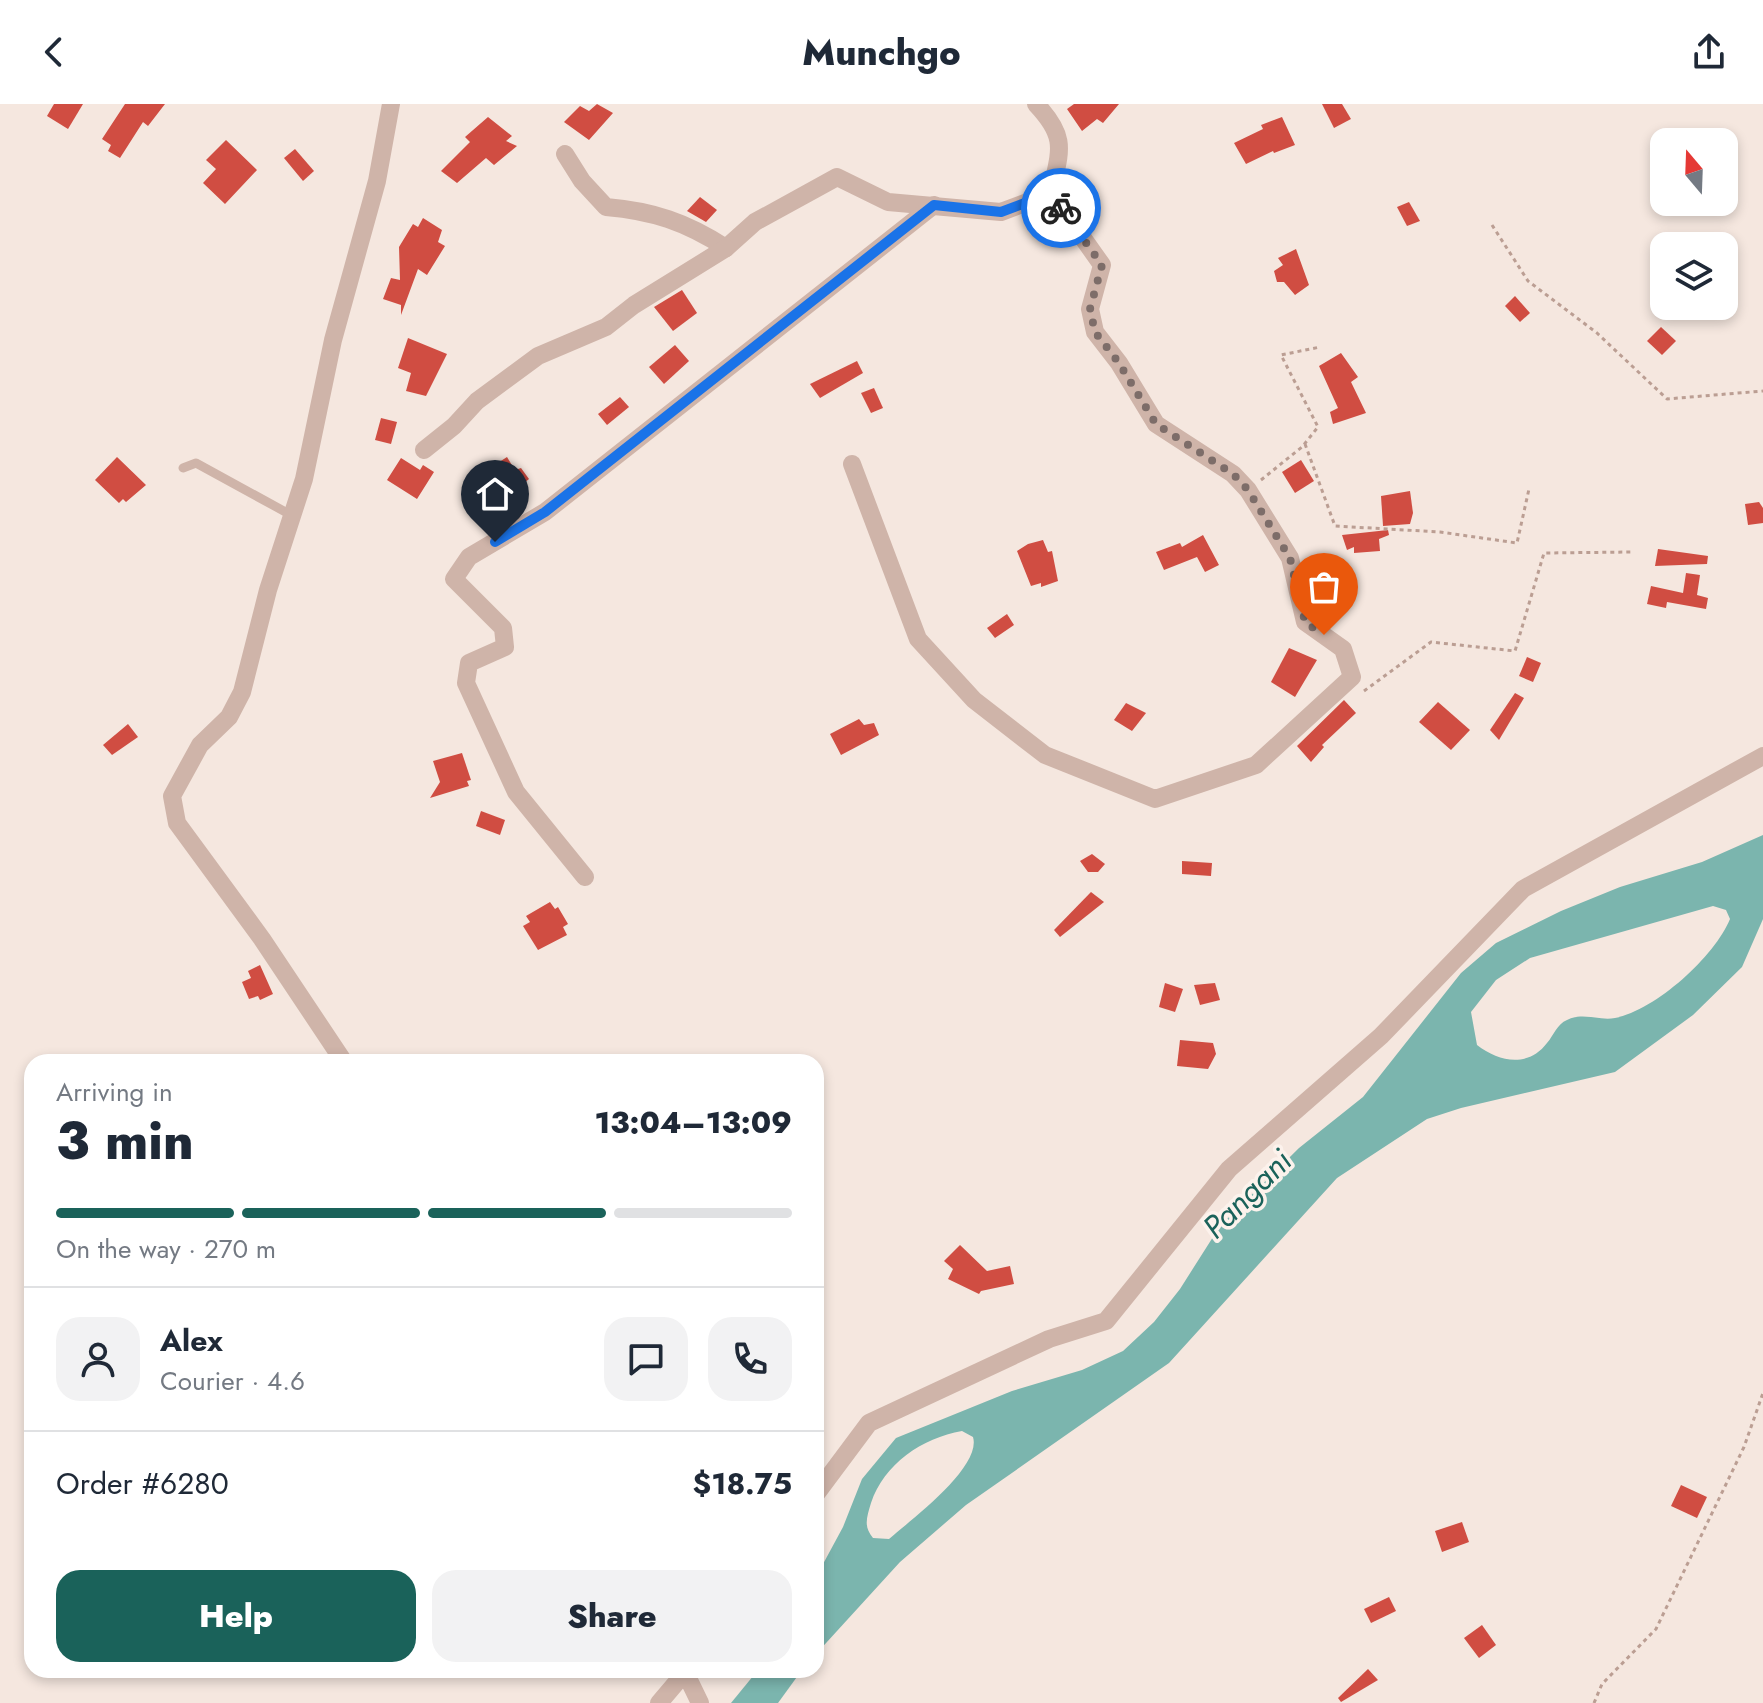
<!DOCTYPE html>
<html lang="en">
<head>
<meta charset="utf-8">
<style>
  body { margin:0; font-family:Jost,sans-serif; background:#f2f2f3; color:#1f2937; height:100vh; display:flex; flex-direction:column; font-size:30px; white-space:nowrap }
  * { box-sizing:border-box; margin:0 }
  p { font-size:26px; color:#747a83 }
  .icon { flex:none; width:44px; height:44px; fill:none; stroke:currentColor; stroke-width:2; stroke-linecap:round; stroke-linejoin:round }
  .map { position:relative; flex:1; overflow:hidden }
  .drawer { position:absolute; left:24px; top:950px; width:800px; height:624px; display:flex; flex-direction:column; background:#fff; border-radius:24px; box-shadow:0 4px 12px #0003 }
  .drawer>* { flex:none }
  .needle { width:52px; rotate:341deg }
  .tools { position:absolute; left:1650px; top:24px; display:grid; gap:16px }
  .tools a { display:grid; place-items:center; width:88px; height:88px; border-radius:16px; background:#fff; box-shadow:0 4px 12px #0003; font-size:40px }
  .pin { position:absolute; display:grid; place-items:center; width:68px; height:68px; color:#fff; margin:-82px -34px; border-radius:50% 50% 50% 0; rotate:-45deg; box-shadow:0 0 8px #0007 }
  .pin .icon { rotate:45deg }
  .courier { position:absolute; display:grid; place-items:center; width:80px; height:80px; margin:-40px; border:6px solid #1a73e8; border-radius:50%; background:#fff; color:#222; box-shadow:0 2px 10px #0007 }
  .overview em { font-style:normal; font-weight:800 }
  .overview div { display:flex; flex-direction:column-reverse }
  .overview { display:flex; align-items:center; justify-content:space-between; height:136px; padding:0 32px }
  h1 { font-size:52px; font-weight:800; line-height:60px }
  .bar { display:grid; grid-template-columns:repeat(4,1fr); gap:12px 8px; align-content:center; height:96px; padding:0 32px }
  .bar i { height:10px; border-radius:6px; background:#e0e1e3 }
  .bar .selected { background:#1a625a }
  .bar p { grid-column:span 4 }
  .line { display:flex; align-items:center; gap:20px; padding:0 32px; border-top:2px solid #e0e1e3 }
  .line div { flex:1 }
  .round { display:grid; place-items:center; flex:none; width:84px; height:84px; border-radius:24px; background:#f2f2f3 }
  .cta { display:flex; gap:16px; margin-top:auto; padding:16px 32px }
  .cta a { flex:1; height:92px; border-radius:24px; background:#1a625a; color:#fff; font-size:32px; font-weight:800; line-height:92px; text-align:center }
  .cta a+a { background:#f2f2f3; color:#1f2937 }
  header { display:flex; justify-content:space-between; align-items:center; height:104px; padding:0 32px; background:#fff; font-size:36px; font-weight:800 }
  .map>svg:first-child { display:block }
  .water { fill:#7bb5ae; fill-rule:evenodd }
  .building { fill:#d04d42 }
  .lines { fill:none; stroke-linecap:round; stroke-linejoin:round }
  .path { stroke:#bb9e93; stroke-width:3; stroke-dasharray:4 4; stroke-linecap:butt }
  .service { stroke:#cfb4a9; stroke-width:9 }
  .minor { stroke:#cfb4a9; stroke-width:18 }
  .done { stroke:#7d6d69; stroke-width:8; stroke-dasharray:0 14.4 }
  .route { stroke:#1a73e8; stroke-width:10 }
  .labels { text-anchor:middle; stroke-width:7; stroke-linejoin:round; paint-order:stroke }
  .water-label { font-size:32px; font-style:italic; fill:#1a625a; stroke:#fcf2ec }
</style>
</head>
<body>
<header><svg class="icon" aria-label="back" viewBox="0 0 24 24"><path d="M15 5l-7 7 7 7"/></svg>Munchgo<svg class="icon" aria-label="share" viewBox="0 0 24 24"><path d="M12 15V3M7 8l5-5 5 5M5 13v7h14v-7"/></svg></header>
<div class="map">
<svg width="1763" height="1599" viewBox="0 0 1763 1599">
  <rect width="100%" height="100%" fill="#f5e7df"/>
  <!-- water -->
  <g class="water">
    <path d="M1763,731V815L1742,863L1693,911L1615,968L1461,1004L1427,1015L1337,1074L1169,1259L966,1401L900,1458L816,1550V1473L843,1423L862,1375L896,1334L1012,1287L1082,1266L1123,1247L1154,1218L1180,1185L1220,1122L1299,1044L1363,993L1461,869L1496,839L1561,807L1620,783L1702,758ZM1713,802L1726,806L1730,815C1715,852 1656,906 1615,914C1599,917 1583,908 1567,916C1557,920 1554,931 1547,939C1528,964 1499,958 1477,941L1471,908L1496,876L1530,854ZM962,1327L973,1333C982,1363 911,1416 889,1435L873,1434C863,1422 867,1413 871,1399C884,1360 922,1334 962,1327Z"/>
    <polygon points="758,1566 802,1566 778,1599 731,1599"/>
  </g>
  <!-- building -->
  <g class="building">
    <polygon points="54,0 83,0 68,25 47,12"/>
    <polygon points="125,0 165,0 148,22 143,18 120,54 108,47 111,41 102,35"/>
    <polygon points="597,0 613,9 589,36 564,18 580,2 589,7"/>
    <polygon points="1074,0 1119,0 1103,19 1097,15 1082,27 1067,5"/>
    <polygon points="1322,0 1342,0 1351,15 1334,24"/>
    <polygon points="488,13 512,32 506,37 517,42 494,61 486,54 457,79 441,67 470,38 465,33"/>
    <polygon points="1282,13 1295,41 1274,49 1273,47 1246,60 1234,39 1263,25 1261,21"/>
    <polygon points="226,36 257,66 225,100 203,79 216,65 206,56"/>
    <polygon points="295,45 314,67 303,77 284,54"/>
    <polygon points="700,93 717,106 706,118 687,107"/>
    <polygon points="1409,98 1420,117 1407,122 1397,103"/>
    <polygon points="423,114 442,126 438,138 445,142 427,171 418,165 401,211 401,201 383,195 391,174 400,176 399,143 413,120 418,123"/>
    <polygon points="1296,145 1309,181 1295,191 1284,178 1277,178 1274,167 1283,161 1278,154"/>
    <polygon points="682,186 697,209 673,227 654,203"/>
    <polygon points="1515,192 1530,209 1520,218 1505,202"/>
    <polygon points="1661,223 1676,237 1662,251 1647,237"/>
    <polygon points="408,234 447,250 426,292 406,287 411,269 398,264"/>
    <polygon points="675,241 689,257 664,280 649,263"/>
    <polygon points="1341,249 1358,273 1351,278 1366,309 1333,320 1330,308 1338,304 1319,262"/>
    <polygon points="857,257 863,269 820,294 810,280"/>
    <polygon points="874,284 883,304 871,309 861,289"/>
    <polygon points="620,293 629,303 607,321 598,310"/>
    <polygon points="381,314 397,318 391,340 375,336"/>
    <polygon points="117,353 146,381 126,398 123,395 119,399 95,376"/>
    <polygon points="507,353 515,366 521,364 529,375 508,392 487,366"/>
    <polygon points="401,354 420,366 423,361 434,368 417,395 387,376"/>
    <polygon points="1301,356 1314,377 1295,389 1282,368"/>
    <polygon points="1410,387 1413,409 1410,420 1383,422 1381,392"/>
    <polygon points="1759,398 1763,404 1763,419 1748,421 1745,400"/>
    <polygon points="1388,426 1389,431 1379,435 1380,447 1354,449 1354,443 1347,446 1342,431"/>
    <polygon points="1203,431 1219,461 1205,468 1197,453 1164,466 1156,448 1180,439 1182,443"/>
    <polygon points="1043,436 1048,448 1052,447 1058,477 1041,483 1041,479 1031,482 1017,447 1028,440"/>
    <polygon points="1658,445 1708,452 1707,460 1655,462"/>
    <polygon points="1686,469 1700,471 1697,491 1708,494 1706,505 1667,498 1666,504 1647,500 1651,482 1683,489"/>
    <polygon points="1007,510 1014,521 995,534 987,524"/>
    <polygon points="1289,544 1317,556 1295,593 1271,578"/>
    <polygon points="1527,553 1541,559 1533,578 1519,572"/>
    <polygon points="1515,589 1524,594 1499,636 1490,626"/>
    <polygon points="1344,596 1356,609 1322,641 1324,643 1311,658 1297,642"/>
    <polygon points="1438,598 1470,626 1451,646 1419,618"/>
    <polygon points="1126,599 1146,609 1132,627 1114,616"/>
    <polygon points="859,615 864,621 874,619 879,631 841,651 830,630"/>
    <polygon points="128,620 138,633 112,651 103,641"/>
    <polygon points="462,649 471,676 467,677 469,682 430,694 440,678 433,657"/>
    <polygon points="481,707 505,716 500,731 476,722"/>
    <polygon points="1092,750 1105,760 1098,768 1088,768 1080,757"/>
    <polygon points="1182,757 1212,759 1211,772 1182,770"/>
    <polygon points="1091,788 1104,798 1060,833 1054,826"/>
    <polygon points="550,798 555,805 558,803 568,820 563,823 567,831 538,846 523,822 530,818 526,812"/>
    <polygon points="260,861 273,890 260,896 258,892 249,895 242,878 251,874 248,867"/>
    <polygon points="1165,879 1183,885 1175,908 1159,903"/>
    <polygon points="1215,879 1220,896 1200,901 1194,881"/>
    <polygon points="1180,936 1213,939 1216,950 1208,965 1177,962"/>
    <polygon points="960,1141 987,1167 1010,1162 1014,1180 981,1187 979,1190 948,1175 953,1165 944,1157"/>
    <polygon points="1681,1381 1707,1393 1697,1414 1671,1402"/>
    <polygon points="1462,1418 1469,1438 1442,1448 1435,1427"/>
    <polygon points="1389,1493 1396,1507 1371,1519 1364,1505"/>
    <polygon points="1482,1521 1496,1541 1479,1554 1464,1534"/>
    <polygon points="1368,1565 1378,1576 1341,1598 1338,1594"/>
  </g>
  <g class="lines">
    <!-- path -->
    <g class="path">
      <polyline points="1492,121 1528,177 1597,229 1667,295 1763,287"/>
      <polyline points="1305,340 1335,422 1440,428 1517,439 1529,385"/>
      <polyline points="1261,376 1302,343 1318,323 1281,251 1320,243"/>
      <polyline points="1364,587 1431,538 1515,547 1544,449 1633,448"/>
      <polyline points="1594,1599 1602,1580 1656,1525 1744,1343 1763,1289"/>
    </g>
    <!-- service -->
    <polyline class="service" points="183,364 196,359 291,411"/>
    <!-- minor -->
    <g class="minor">
      <path d="M1036,0C1068,34 1060,46 1051,89"/>
      <path d="M565,50L582,77L606,103C653,107 686,118 726,144L755,118L837,73L888,98L1001,108L1051,89L1102,161L1090,205L1095,228L1119,259L1156,320L1233,370L1248,386L1290,454L1305,518L1343,545L1352,573L1256,661L1155,695L1045,651L974,596L918,535L852,360"/>
      <polyline points="424,346 454,322 477,297 538,252 606,223 634,201 726,144"/>
      <polyline points="585,773 516,688 466,579 469,559 505,543 503,524 454,475 469,453 545,408 934,101"/>
      <polyline points="344,958 262,835 177,719 172,692 200,641 229,613 242,588 268,486 304,375 333,236 377,77 391,0"/>
      <polyline points="816,1390 869,1319 1049,1235 1106,1217 1229,1065 1381,932 1523,785 1763,652"/>
      <polyline points="685,1568 700,1599"/>
      <polyline points="659,1599 687,1566"/>
    </g>
  </g>
  <g class="lines">
    <!-- done -->
    <polyline class="done" points="1061,104 1102,161 1090,205 1095,228 1119,259 1156,320 1233,370 1248,386 1290,454 1305,518 1324,531"/>
    <!-- route -->
    <polyline class="route" points="495,438 545,408 934,101 1001,108 1051,89 1061,104"/>
  </g>
  <g class="labels">
    <!-- water labels -->
    <g class="water-label">
      <text transform="translate(1247 1090) rotate(-45)" y="11">Pangani</text>
    </g>
  </g>
</svg>
<div class="tools">
<a><svg class="needle" viewBox="-14 -14 28 28"><path d="M0-13l5 13h-10z" fill="#e53935"/><path d="M0 13l5-13h-10z" fill="#747a83"/></svg></a>
<a><svg class="icon" aria-label="layers" viewBox="0 0 24 24"><path d="M12 4l9 5-9 5-9-5zM3 14l9 5 9-5"/></svg></a>
</div>
<div class="pin" style="left:1324px;top:531px;background:#ea580c"><svg class="icon" aria-label="bag" viewBox="0 0 24 24"><path d="M5 8h14l-1 12H6zM9 8a3 3 0 0 1 6 0"/></svg></div>
<div class="pin" style="left:495px;top:438px;background:#1f2937"><svg class="icon" aria-label="home" viewBox="0 0 24 24"><path d="M3 11l9-7 9 7M6 9v11h12V9"/></svg></div>
<div class="courier" style="left:1061px;top:104px"><svg class="icon" aria-label="bike" viewBox="0 0 24 24"><circle cx="6" cy="16" r="4"/><circle cx="18" cy="16" r="4"/><path d="M6 16l4-8h5l3 8M10 8l3 8H6M13 5h3"/></svg></div>
<section class="drawer">
<div class="overview"><div><h1>3 min</h1><p>Arriving in</p></div><em>13:04–13:09</em></div>
<div class="bar"><i class="selected"></i><i class="selected"></i><i class="selected"></i><i></i><p>On the way · 270 m</p></div>
<div class="line" style="height:144px"><a class="round"><svg class="icon" aria-label="person" viewBox="0 0 24 24"><circle cx="12" cy="8" r="4"/><path d="M4 21q1-7 8-7t8 7"/></svg></a><div><b>Alex</b><p>Courier · 4.6</p></div><a class="round"><svg class="icon" aria-label="chat" viewBox="0 0 24 24"><path d="M4 5h16v11H9l-5 4z"/></svg></a><a class="round"><svg class="icon" aria-label="phone" viewBox="0 0 24 24"><path d="M5 4h4l2 5-3 2q2 4 5 5l2-3 5 2v4C11 20 4 13 5 4z"/></svg></a></div>
<div class="line" style="height:104px"><div>Order #6280</div><b>$18.75</b></div>
<div class="cta"><a>Help</a><a>Share</a></div>
</section>
</div>
</body>
</html>
